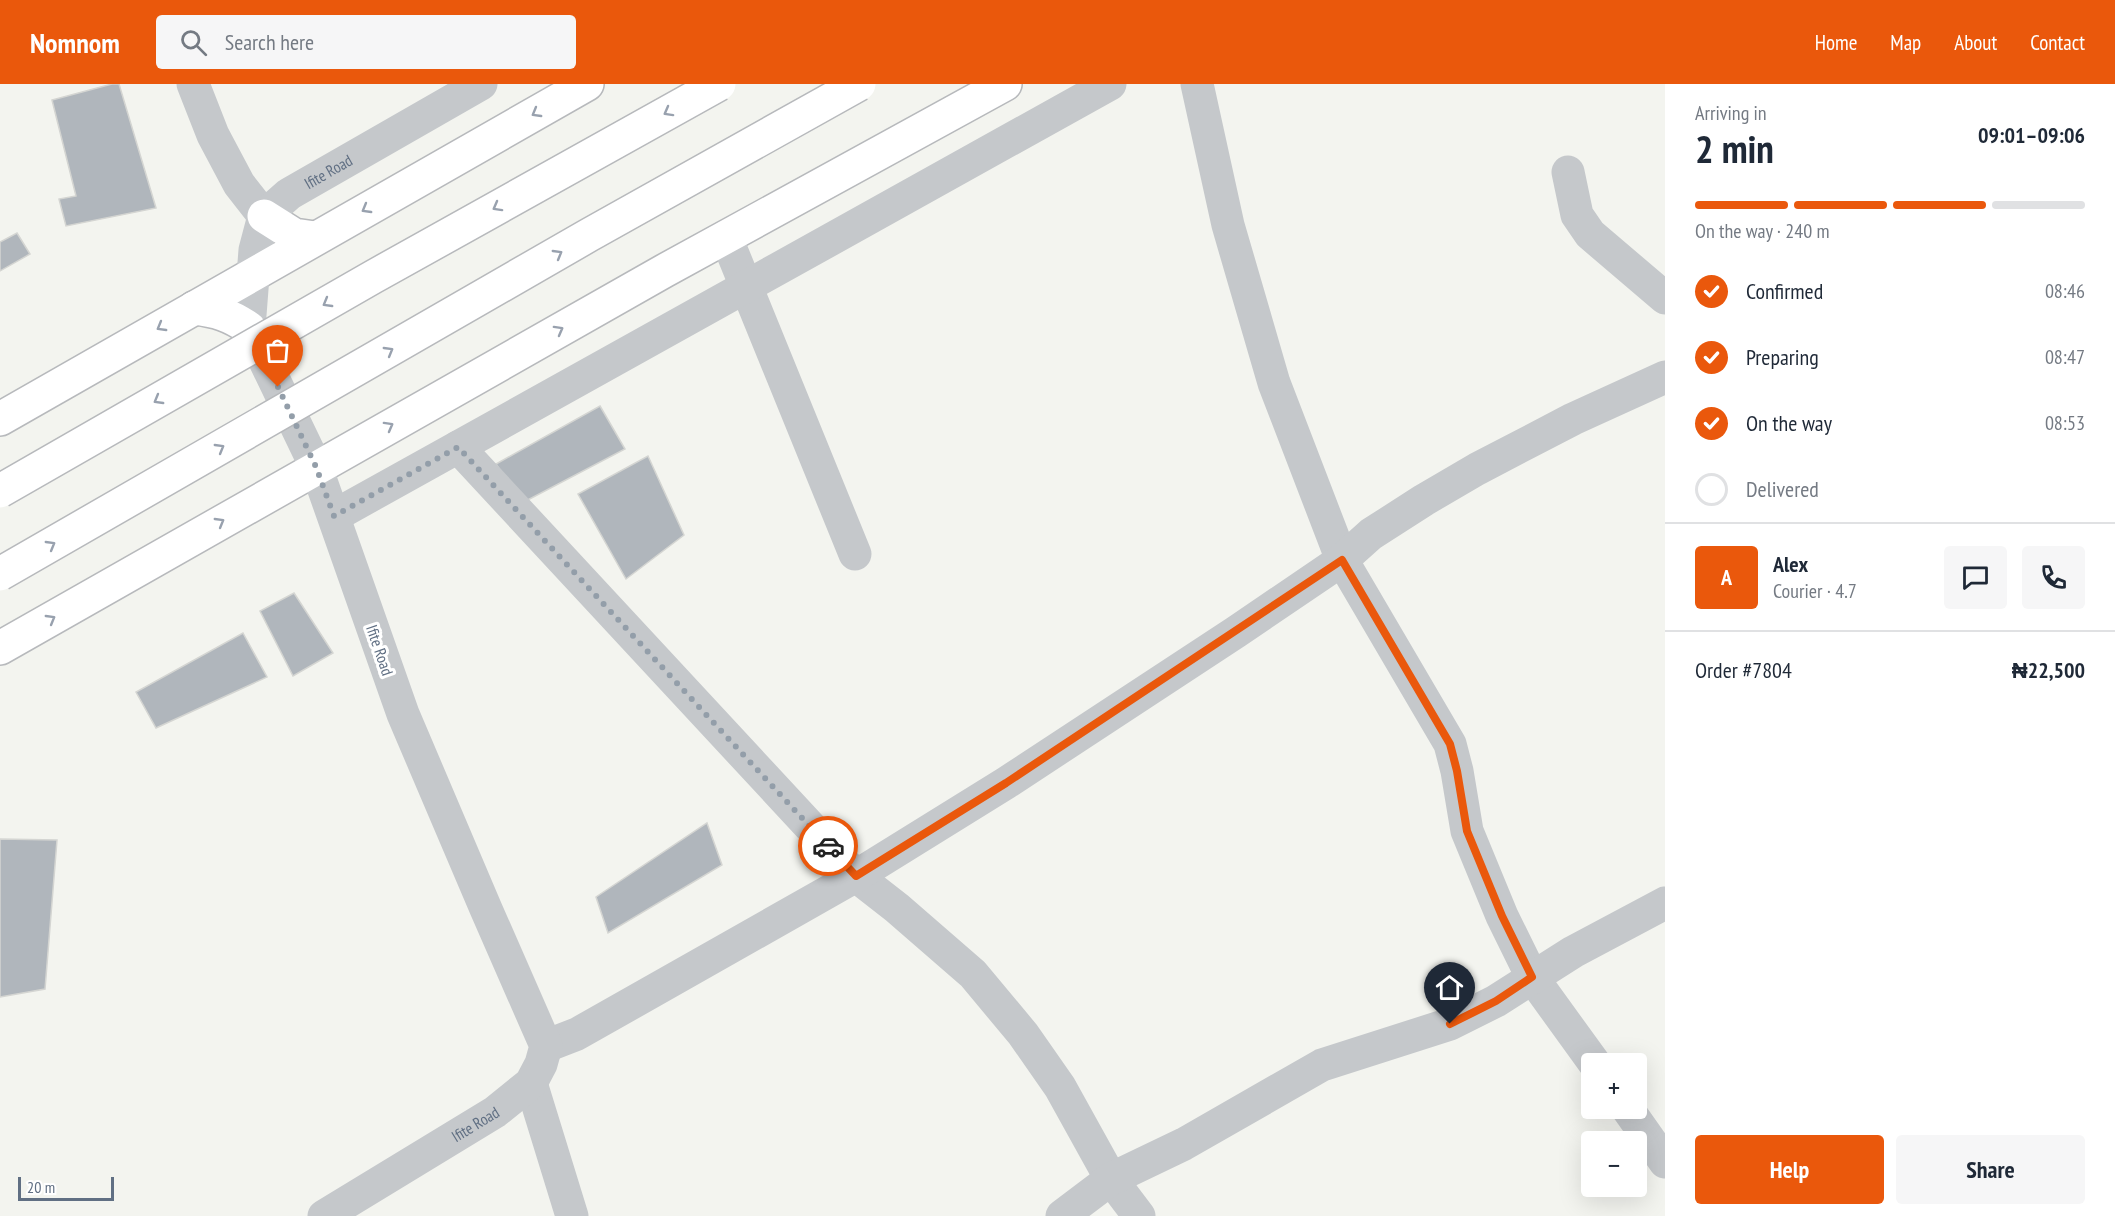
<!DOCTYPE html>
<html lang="en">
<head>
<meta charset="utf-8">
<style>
  body { margin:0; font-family:"PT Sans Narrow",sans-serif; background:#f6f6f7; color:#1f2937; height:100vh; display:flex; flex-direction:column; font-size:22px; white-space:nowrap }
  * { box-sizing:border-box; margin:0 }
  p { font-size:20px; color:#747a83 }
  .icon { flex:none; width:33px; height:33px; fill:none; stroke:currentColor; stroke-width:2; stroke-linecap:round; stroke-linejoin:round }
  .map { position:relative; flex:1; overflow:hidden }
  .side { display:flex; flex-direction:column; background:#fff; width:450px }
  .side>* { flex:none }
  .controls { position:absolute; left:1581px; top:969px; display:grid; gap:12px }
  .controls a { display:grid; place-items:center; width:66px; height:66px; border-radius:6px; background:#fff; box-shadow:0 6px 24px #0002; font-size:30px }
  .scale { position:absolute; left:18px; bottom:15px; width:96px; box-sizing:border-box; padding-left:6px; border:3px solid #606f83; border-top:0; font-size:16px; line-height:21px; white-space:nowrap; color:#606f83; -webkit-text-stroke:4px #fff; paint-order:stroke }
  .pin { position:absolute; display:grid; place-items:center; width:51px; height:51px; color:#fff; margin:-62px -26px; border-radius:50% 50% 50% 0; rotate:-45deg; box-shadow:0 0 6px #0007 }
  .pin .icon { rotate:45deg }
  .courier { position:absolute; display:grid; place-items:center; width:60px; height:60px; margin:-30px; border:4px solid #ea580c; border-radius:50%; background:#fff; color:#222; box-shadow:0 2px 8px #0007 }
  .overview em { font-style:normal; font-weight:700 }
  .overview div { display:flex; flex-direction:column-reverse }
  .overview { display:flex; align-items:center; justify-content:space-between; height:102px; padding:0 30px }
  h1 { font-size:39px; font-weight:700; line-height:45px }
  .bar { display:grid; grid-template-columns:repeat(4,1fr); gap:9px 6px; align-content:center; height:72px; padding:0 30px }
  .bar i { height:8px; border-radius:4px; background:#e0e1e3 }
  .bar .selected { background:#ea580c }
  .bar p { grid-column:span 4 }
  .line { display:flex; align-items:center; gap:15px; padding:0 30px; border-top:2px solid #e0e1e3 }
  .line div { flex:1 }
  .round { display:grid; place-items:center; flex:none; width:63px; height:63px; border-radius:6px; background:#f6f6f7 }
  ol { padding:0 30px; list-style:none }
  li { display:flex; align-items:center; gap:18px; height:66px }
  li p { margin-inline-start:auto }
  li .icon { padding:6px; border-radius:50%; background:#ea580c; color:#fff; stroke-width:4 }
  li:last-child { color:#747a83 }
  li i { width:33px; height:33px; border:3px solid #e0e1e3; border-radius:50% }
  .primary-button { display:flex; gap:12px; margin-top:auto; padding:12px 30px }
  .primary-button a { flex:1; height:69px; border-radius:6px; background:#ea580c; color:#fff; font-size:24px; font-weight:700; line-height:69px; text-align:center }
  .primary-button a+a { background:#f6f6f7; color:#1f2937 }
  header { display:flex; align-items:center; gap:36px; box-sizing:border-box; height:84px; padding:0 30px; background:#ea580c; color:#fff }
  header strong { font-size:28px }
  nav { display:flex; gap:33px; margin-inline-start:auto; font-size:21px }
  .search { width:420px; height:54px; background:#f6f6f7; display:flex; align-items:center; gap:15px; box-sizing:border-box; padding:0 21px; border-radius:6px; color:#747a83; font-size:22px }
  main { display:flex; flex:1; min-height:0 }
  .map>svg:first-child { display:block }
  .building { fill:#b0b6bc; stroke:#d4d5d2; stroke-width:1.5 }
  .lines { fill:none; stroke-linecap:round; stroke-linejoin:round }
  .highway-casing { stroke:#b7b9bc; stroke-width:36 }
  .minor { stroke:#c5c8cb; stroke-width:33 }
  .highway { stroke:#fff; stroke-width:33 }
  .highway-bridge-casing { stroke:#b7b9bc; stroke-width:36; stroke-linecap:butt }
  .highway-bridge { stroke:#fff; stroke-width:33 }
  .oneway { stroke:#98a1ae }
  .done { stroke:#939ea9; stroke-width:6; stroke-dasharray:0 10.8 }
  .route { stroke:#ea580c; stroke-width:8 }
  .labels { text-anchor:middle; stroke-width:6; stroke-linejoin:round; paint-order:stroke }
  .street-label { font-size:16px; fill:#606f83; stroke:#fff }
</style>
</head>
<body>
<header>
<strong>Nomnom</strong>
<div class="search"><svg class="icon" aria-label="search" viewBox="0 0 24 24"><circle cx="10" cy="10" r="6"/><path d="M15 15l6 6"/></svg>Search here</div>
<nav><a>Home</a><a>Map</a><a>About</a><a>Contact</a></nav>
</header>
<main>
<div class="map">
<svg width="1665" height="1132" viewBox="0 0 1665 1132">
  <rect width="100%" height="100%" fill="#f3f4ef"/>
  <!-- building -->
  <g class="building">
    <polygon points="112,0 119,0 156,124 66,142 59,115 76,112 52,16"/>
    <polygon points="17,149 30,170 0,187 0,158"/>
    <polygon points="600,322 625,365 522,419 496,380"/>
    <polygon points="648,372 684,451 626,495 578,410"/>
    <polygon points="294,509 333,569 293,592 260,527"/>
    <polygon points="243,549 267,593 156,644 136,608"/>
    <polygon points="707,739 722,781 608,849 596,813"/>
    <polygon points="0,755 57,756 45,905 0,913"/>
  </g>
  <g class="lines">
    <!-- highway casing -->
    <g class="highway-casing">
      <g id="highway">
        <polyline points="264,132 294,151 315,154"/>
        <path d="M194,224C217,227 230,231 249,244"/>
        <polyline points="0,335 587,0"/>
        <polyline points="0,564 664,187 1005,0"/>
      </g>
    </g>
    <!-- minor -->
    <g class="minor">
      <polyline points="193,0 213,51 239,100 264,132"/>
      <polyline points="1197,0 1228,141 1274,299 1342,476 1450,660 1457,687 1467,747 1502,832 1532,893 1595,980"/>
      <polyline points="1568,88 1577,131 1590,150 1665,214"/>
      <polyline points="726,153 855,470"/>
      <polyline points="458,363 856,792 897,824 973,890 1023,950 1060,1003 1111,1095 1139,1132"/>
      <polyline points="334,432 1110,0"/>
      <polyline points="546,962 577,950 856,792 1006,699 1236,548 1342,476 1371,450 1424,416 1477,385 1573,335 1665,293"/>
      <polyline points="531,999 572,1132"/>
      <polyline points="1627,1024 1665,1078"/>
      <path id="s1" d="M324,1132L495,1028L531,999L541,980L546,962L486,825L403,630L316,383L249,244L255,166L264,132L289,110L481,0"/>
      <polyline points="1062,1132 1111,1095 1184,1060 1322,981 1450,940 1496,917 1573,868 1665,819"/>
    </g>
    <!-- highway -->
    <use href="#highway" class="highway"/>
    <!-- highway-bridge casing -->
    <g class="highway-bridge-casing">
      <g id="highway-bridge">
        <polyline points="0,407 373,193 719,0"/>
        <polyline points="0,490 589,151 859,0"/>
      </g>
    </g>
    <!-- highway-bridge -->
    <use href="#highway-bridge" class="highway-bridge"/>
  </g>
  <!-- one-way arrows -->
  <defs><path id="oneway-chevron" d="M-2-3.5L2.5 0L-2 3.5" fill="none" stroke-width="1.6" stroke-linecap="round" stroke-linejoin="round" transform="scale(1.5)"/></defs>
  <g class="oneway">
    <use href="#oneway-chevron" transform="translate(668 28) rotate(151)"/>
    <use href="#oneway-chevron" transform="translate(536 29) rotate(150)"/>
    <use href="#oneway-chevron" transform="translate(497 123) rotate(151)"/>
    <use href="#oneway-chevron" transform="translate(366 125) rotate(150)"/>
    <use href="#oneway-chevron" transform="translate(558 170) rotate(-30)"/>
    <use href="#oneway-chevron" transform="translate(327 219) rotate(150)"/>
    <use href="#oneway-chevron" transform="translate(161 243) rotate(150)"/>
    <use href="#oneway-chevron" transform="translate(559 246) rotate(-29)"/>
    <use href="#oneway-chevron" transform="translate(389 267) rotate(-30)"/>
    <use href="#oneway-chevron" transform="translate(158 316) rotate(150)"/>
    <use href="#oneway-chevron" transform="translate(389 342) rotate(-29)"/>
    <use href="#oneway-chevron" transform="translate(220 364) rotate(-30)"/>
    <use href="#oneway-chevron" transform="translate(220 438) rotate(-30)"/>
    <use href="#oneway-chevron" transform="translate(51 461) rotate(-30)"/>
    <use href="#oneway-chevron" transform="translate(51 535) rotate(-30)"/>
  </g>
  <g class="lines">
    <!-- done -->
    <polyline class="done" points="278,303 316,383 334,432 458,363 828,762"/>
    <!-- route -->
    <polyline class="route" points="828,762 856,792 1006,699 1342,476 1450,660 1457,687 1467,747 1502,832 1532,893 1496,917 1450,940"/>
  </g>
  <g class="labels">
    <!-- street labels -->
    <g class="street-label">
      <text dy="6" stroke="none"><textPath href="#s1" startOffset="1256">Ifite Road</textPath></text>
      <text transform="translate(380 566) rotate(71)" y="6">Ifite Road</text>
      <text dy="6" stroke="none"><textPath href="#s1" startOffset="177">Ifite Road</textPath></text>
    </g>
  </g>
</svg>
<div class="controls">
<a>+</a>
<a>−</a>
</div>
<div class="scale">20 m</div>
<div class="pin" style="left:278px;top:303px;background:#ea580c"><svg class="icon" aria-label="bag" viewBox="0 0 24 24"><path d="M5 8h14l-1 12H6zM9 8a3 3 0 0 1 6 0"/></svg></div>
<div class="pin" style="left:1450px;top:940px;background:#1f2937"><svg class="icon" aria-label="home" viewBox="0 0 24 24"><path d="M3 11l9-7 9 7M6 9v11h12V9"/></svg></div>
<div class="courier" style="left:828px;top:762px"><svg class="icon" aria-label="car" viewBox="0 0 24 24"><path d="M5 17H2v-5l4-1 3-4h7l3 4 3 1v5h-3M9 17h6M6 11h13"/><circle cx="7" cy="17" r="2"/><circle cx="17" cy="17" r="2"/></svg></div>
</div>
<section class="side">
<div class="overview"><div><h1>2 min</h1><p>Arriving in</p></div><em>09:01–09:06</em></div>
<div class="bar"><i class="selected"></i><i class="selected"></i><i class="selected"></i><i></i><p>On the way · 240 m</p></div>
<ol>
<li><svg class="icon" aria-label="check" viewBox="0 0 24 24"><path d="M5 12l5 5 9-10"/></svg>Confirmed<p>08:46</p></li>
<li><svg class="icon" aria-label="check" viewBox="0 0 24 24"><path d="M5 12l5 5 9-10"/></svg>Preparing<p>08:47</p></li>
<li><svg class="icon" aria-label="check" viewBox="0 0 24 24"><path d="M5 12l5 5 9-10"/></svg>On the way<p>08:53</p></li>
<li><i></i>Delivered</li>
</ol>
<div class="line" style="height:108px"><b class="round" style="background:#ea580c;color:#fff">A</b><div><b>Alex</b><p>Courier · 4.7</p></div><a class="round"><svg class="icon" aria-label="chat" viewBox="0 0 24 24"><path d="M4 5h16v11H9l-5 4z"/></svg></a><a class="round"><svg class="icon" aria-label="phone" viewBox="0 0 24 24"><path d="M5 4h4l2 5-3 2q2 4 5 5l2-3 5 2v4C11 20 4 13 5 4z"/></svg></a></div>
<div class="line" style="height:78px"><div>Order #7804</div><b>₦22,500</b></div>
<div class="primary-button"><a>Help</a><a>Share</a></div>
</section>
</main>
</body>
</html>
